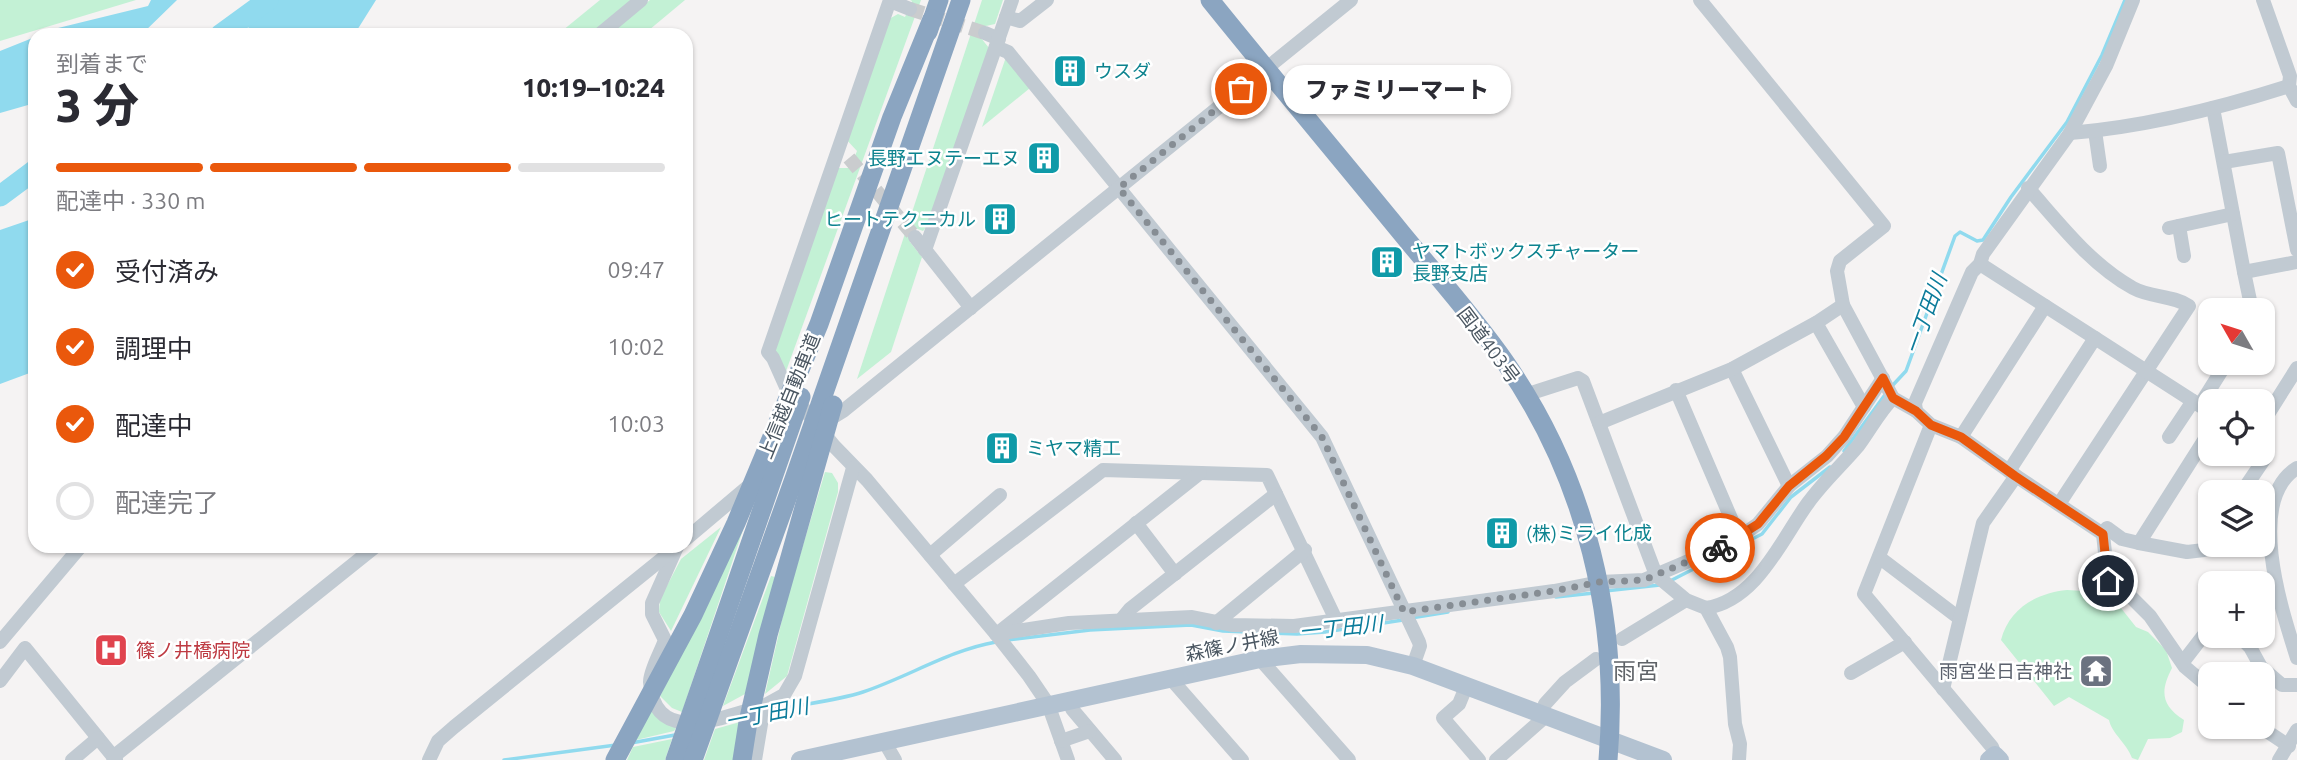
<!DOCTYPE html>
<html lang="ja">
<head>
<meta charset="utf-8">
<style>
  body { margin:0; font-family:Ubuntu,"Noto Sans JP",sans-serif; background:#f2f2f3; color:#2b2b33; height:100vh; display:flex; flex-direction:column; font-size:26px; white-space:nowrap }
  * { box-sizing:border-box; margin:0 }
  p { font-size:23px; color:#7c7c81 }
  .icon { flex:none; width:38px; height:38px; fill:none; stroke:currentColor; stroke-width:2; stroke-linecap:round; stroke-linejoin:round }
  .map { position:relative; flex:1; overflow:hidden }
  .sheet { position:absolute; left:28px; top:28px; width:665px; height:525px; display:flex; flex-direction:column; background:#fff; border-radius:21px; box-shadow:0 2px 5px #0004 }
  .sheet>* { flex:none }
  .needle { width:46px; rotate:309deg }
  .fabs { position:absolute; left:2198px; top:298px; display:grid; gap:14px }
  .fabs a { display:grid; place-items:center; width:77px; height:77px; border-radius:14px; background:#fff; box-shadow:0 2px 5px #0004; font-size:35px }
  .pin { position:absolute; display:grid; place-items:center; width:60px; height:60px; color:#fff; margin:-30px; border:4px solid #fff; border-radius:50%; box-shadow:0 2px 7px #0007 }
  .courier { position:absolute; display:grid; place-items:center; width:70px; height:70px; margin:-35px; border:5px solid #ea580c; border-radius:50%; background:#fff; color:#222; box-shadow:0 2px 9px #0007 }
  .bubble { position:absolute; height:49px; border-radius:21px; background:#fff; box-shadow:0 2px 5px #0004; font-size:23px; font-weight:800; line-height:49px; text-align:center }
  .head em { font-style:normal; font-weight:800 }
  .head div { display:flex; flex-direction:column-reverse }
  .head { display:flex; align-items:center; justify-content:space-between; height:119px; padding:0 28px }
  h1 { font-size:46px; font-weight:800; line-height:52px }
  .bar { display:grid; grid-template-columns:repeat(4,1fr); gap:10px 7px; align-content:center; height:84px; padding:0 28px }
  .bar i { height:9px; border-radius:5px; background:#e1e1e2 }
  .bar .current { background:#ea580c }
  .bar p { grid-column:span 4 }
  ol { padding:0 28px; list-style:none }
  li { display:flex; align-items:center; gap:21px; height:77px }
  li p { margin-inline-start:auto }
  li .icon { padding:7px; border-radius:50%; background:#ea580c; color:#fff; stroke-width:4 }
  li:last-child { color:#7c7c81 }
  li i { width:38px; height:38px; border:4px solid #e1e1e2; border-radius:50% }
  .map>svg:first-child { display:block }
  .green { fill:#c3f1d5 }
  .water { fill:#90daee }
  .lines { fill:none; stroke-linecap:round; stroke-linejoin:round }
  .stream { stroke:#90daee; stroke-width:3.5 }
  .river { stroke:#90daee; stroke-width:21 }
  .minor-tunnel { stroke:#caccce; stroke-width:14; stroke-dasharray:14 7; stroke-linecap:butt }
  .minor { stroke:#c1cad2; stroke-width:14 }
  .major { stroke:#b3c2d1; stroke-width:18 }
  .highway { stroke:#8ba5c1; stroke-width:19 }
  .done { stroke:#868d94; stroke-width:7; stroke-dasharray:0 12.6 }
  .route { stroke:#ea580c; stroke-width:9 }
  .labels { text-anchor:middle; stroke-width:5; stroke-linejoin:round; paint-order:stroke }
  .culture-label { font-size:19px; fill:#0d838f; stroke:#fff; text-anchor:start }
  .street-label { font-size:19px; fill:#4a5661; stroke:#fff }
  .health-label { font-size:19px; fill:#be3a42; stroke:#fff; text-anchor:start }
  .worship-label { font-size:19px; fill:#5b616d; stroke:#fff; text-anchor:end }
  .water-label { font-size:21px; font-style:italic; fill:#0c7c9b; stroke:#fff }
  .quarter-label { font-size:23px; fill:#5f6368; stroke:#fff }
</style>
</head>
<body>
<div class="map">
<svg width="2297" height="760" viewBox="0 0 2297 760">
  <rect width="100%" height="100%" fill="#f5f3f3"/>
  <!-- green -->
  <g class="green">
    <polygon points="0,0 136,0 0,41"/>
    <polygon points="600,0 633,0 592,35 557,35"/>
    <polygon points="650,0 685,0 643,35 607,35"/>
    <polygon points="910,0 921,0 785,374 774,349 837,168 850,168 857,151 845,138 889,19 898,14 905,17 912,1"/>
    <polygon points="982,0 1003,0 995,24 986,26 981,38 989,48 929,224 923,231 915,228 910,242 922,257 891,352 857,379"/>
    <polygon points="1006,57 1030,88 982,127"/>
    <polygon points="825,472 832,473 838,483 838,492 787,676 765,694 786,602"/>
    <polygon points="745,524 682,712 672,708 660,696"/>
    <polygon points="721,527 671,631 659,612 660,599 681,559"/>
    <polygon points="771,576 775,577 745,694 723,706"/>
    <path d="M2067,590L2102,592L2117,603L2136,627L2148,632L2166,650L2172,668C2160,691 2161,705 2184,720L2182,732L2170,738L2148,739L2138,760L2132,758C2126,742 2112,734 2109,720L2069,697L2054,706L2001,640C2009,609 2036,593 2067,590Z"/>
    <polygon points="652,707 661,721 676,728 674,731 636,740"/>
    <polygon points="740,722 736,760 704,760 715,729"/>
    <polygon points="672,739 665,760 627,760 633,747"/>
  </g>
  <!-- water -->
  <g class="water">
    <polygon points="151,0 177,0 141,35 41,35 54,29 148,6"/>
    <polygon points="261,0 376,0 354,35 245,35"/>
    <polygon points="35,37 35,103 0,113 0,51"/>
    <polygon points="35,218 35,371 0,384 0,230"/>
  </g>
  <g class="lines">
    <!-- stream -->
    <g class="stream">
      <polyline points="1892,386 1906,371 1955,236 1960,232 1977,241 1983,240 2011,197 2067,122 2102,55 2125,0"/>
      <polyline points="1844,451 1887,392"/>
      <polyline points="1670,581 1762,534 1791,497 1830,467"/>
      <polyline points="1605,591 1660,585"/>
      <polyline points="1556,597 1594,593"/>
      <polyline points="1411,618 1448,612"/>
      <polyline points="1007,640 1090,630 1191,625 1223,631 1297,634 1325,632 1403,620"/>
      <path d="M767,712C799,704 832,702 863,692C908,677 950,650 996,642"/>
      <polyline points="631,743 675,735"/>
      <polyline points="504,760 616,745"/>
    </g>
    <!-- river -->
    <g class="river">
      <polyline points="220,35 268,0"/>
      <polyline points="0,196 35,170"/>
    </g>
    <!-- minor-tunnel -->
    <g class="minor-tunnel">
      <polyline points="910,9 985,33"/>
      <polyline points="849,158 915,237"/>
    </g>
    <!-- minor -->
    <g class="minor">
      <polyline points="890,0 768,352 773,358 786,387 834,446 867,480 996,634 1029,676 1048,704 1068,760"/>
      <polyline points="1700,0 1884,226 1840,261 1837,271 1843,305 1893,398 1916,411 1931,425 1961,437 2016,476 2103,534"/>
      <polyline points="2263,0 2290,76 2289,86 2297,101"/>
      <polyline points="890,1 910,9"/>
      <polyline points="1006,17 1020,21 1047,0"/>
      <polyline points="985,33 999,39"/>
      <polyline points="599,35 641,0"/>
      <polyline points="996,47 1008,52 1322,437 1419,642 1420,646 1413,666"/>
      <polyline points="2213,108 2244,272 2297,262"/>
      <polyline points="2095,131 2100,166"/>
      <path d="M2070,133C2143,127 2220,108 2289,86"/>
      <polyline points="2224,162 2278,153 2297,250"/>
      <path d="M2028,188C2060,224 2090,264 2133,288C2151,298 2173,295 2189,306L2059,504"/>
      <polyline points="2179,226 2184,256"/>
      <polyline points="2169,228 2233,214"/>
      <polyline points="915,237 971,308"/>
      <polyline points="925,250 1012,0"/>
      <polyline points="1980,264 2210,412"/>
      <polyline points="2244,272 2252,310"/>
      <polyline points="1816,323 1864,407"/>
      <polyline points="1732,369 1789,486"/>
      <polyline points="1676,390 1739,537"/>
      <polyline points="1525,395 1578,378 1583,381 1656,575 1686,600 1706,608 1727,647 1730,657 1735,724 1740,744 1739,760"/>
      <polyline points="2200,405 2227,362"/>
      <polyline points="1916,411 1915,403 1972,272 1980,264 1983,254 2070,133 2106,66 2133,0"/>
      <polyline points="825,422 843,411 1351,0"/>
      <polyline points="2263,422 2297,368"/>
      <polyline points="1599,423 1732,369 1816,323 1843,305"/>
      <polyline points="1931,425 1864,594 1992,747 1995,755"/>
      <polyline points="2210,431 2139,543 2187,552 2204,550 2210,541"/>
      <polyline points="1961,437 2045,306"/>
      <polyline points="2169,437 2193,401"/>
      <path d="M2297,468C2245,500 2282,611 2297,658"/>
      <polyline points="2009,471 2095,338"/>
      <polyline points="2242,492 2267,455 2263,448"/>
      <polyline points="1136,523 1175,574"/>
      <polyline points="2103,534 2108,581 2129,595 2150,616 2185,667 2210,688"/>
      <polyline points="2103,534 2107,528 2122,539 2139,543"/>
      <polyline points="686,539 751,484"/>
      <path d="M676,549L652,603V614L665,640C661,652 650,670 650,682C654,745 718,719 756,708"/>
      <polyline points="930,555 1000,495"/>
      <polyline points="1880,558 1959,618"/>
      <polyline points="954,584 1103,470 1267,475 1337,622"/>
      <path d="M1706,608C1757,600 1781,540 1808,503C1823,482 1842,465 1858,446C1870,430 1879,412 1893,398"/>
      <polyline points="1121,620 1130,609 1276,494"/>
      <polyline points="1216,623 1305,550"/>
      <polyline points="998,633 1200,473"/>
      <polyline points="996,634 1069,623 1192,617 1232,625 1294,626 1554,591 1600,582 1644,580 1731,543 1758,524 1789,486 1827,456 1844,437 1883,378"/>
      <polyline points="2238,635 2250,647 2261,667 2282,685 2297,685"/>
      <polyline points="1622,639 1686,600"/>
      <polyline points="0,642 81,546"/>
      <polyline points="1260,659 1349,760"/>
      <polyline points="2183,662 2210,627"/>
      <polyline points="1851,673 1905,642"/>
      <polyline points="1171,679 1242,760"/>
      <polyline points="0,681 25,648 116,760"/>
      <polyline points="1466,687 1459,704 1443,718 1479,760"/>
      <polyline points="1943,689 1983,523 2016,476"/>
      <polyline points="1545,704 1565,682 1596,659"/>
      <polyline points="1072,709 1115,760"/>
      <polyline points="2259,726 2289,746"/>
      <polyline points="884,741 895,760"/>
      <polyline points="1061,741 1090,731"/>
      <polyline points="113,757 376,546"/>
      <polyline points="72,760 98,738"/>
      <polyline points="429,760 438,741 454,727 678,546"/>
      <polyline points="755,760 764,706 784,695 795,676 853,468"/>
      <polyline points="1496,760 1546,716"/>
      <polyline points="2279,760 2297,730"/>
    </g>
    <!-- major -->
    <g class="major">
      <polyline points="800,760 1260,659 1301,654 1367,655 1413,666 1663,760"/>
      <polyline points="1989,760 1995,755 2000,760"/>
    </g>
    <!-- highway -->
    <g class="highway">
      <path d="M1210,0C1272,77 1336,153 1399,230C1434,273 1473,316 1505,362C1586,478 1620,620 1608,760"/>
      <polyline points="928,32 939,0"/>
      <polyline points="615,760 693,615 736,523 819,324 892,117 932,19"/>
      <polyline points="675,760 801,397"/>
      <polyline points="693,760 794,479 961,0"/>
      <polyline points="742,760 748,722 768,635 833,405"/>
    </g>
  </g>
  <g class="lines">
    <!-- done -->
    <polyline class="done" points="1241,89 1119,188 1322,437 1404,612 1554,591 1600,582 1644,580 1720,548"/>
    <!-- route -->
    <polyline class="route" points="1720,548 1758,524 1789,486 1826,456 1844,437 1883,378 1893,398 1916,411 1931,425 1961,437 2015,476 2103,534 2108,581"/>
  </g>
  <!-- icons -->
  <defs>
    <g id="building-square" transform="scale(1.75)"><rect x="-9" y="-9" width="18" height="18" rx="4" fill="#0f9aa8" stroke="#fff"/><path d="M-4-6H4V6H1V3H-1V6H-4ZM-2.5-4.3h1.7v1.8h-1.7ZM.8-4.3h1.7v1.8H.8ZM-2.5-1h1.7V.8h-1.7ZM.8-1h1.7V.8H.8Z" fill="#fff"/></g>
    <g id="hospital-square" transform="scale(1.75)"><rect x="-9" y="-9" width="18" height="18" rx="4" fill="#e0444e" stroke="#fff"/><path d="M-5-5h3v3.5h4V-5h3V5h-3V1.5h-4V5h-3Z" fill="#fff"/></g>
    <g id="temple-square" transform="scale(1.75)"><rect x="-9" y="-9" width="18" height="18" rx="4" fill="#6b7280" stroke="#fff"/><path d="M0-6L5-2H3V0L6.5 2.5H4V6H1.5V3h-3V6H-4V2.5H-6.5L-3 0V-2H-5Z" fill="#fff"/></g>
  </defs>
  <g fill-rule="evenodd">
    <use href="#building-square" x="1070" y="71"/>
    <use href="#building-square" x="1044" y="158"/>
    <use href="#building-square" x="1000" y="219"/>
    <use href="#building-square" x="1387" y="262"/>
    <use href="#building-square" x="1002" y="448"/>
    <use href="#building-square" x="1502" y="533"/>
    <use href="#hospital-square" x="111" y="650"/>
    <use href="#temple-square" x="2096" y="671"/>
  </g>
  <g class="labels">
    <!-- culture labels -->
    <g class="culture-label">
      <text x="1094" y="78">ウスダ</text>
      <text x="1020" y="165" text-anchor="end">長野エヌテーエヌ</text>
      <text x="976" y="226" text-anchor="end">ヒートテクニカル</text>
      <text x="1412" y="258">ヤマトボックスチャーター<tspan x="1412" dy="22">長野支店</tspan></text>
      <text x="1026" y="455">ミヤマ精工</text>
      <text x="1526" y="540">(株)ミライ化成</text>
    </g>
    <!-- street labels -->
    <g class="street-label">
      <text transform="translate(1489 345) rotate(53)" y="7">国道403号</text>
      <text transform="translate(789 396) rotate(-68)" y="7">上信越自動車道</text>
      <text transform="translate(1232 645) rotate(-11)" y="7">森篠ノ井線</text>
    </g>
    <!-- health labels -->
    <g class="health-label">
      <text x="136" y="657">篠ノ井橋病院</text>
    </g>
    <!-- worship labels -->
    <g class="worship-label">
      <text x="2072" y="678">雨宮坐日吉神社</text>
    </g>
    <!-- water labels -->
    <g class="water-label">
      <text transform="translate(1926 314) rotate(-70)" y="7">一丁田川</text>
      <text transform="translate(1341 628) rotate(-6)" y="7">一丁田川</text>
      <text transform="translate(767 714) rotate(-11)" y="7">一丁田川</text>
    </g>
    <!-- quarter labels -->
    <g class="quarter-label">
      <text x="1636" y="679">雨宮</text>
    </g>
  </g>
</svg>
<div class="fabs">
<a><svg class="needle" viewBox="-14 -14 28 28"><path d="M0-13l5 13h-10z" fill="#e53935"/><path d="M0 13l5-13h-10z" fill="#7c7c81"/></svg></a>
<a><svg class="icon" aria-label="locate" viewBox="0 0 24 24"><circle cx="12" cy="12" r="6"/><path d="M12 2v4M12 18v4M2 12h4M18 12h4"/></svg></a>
<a><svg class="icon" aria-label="layers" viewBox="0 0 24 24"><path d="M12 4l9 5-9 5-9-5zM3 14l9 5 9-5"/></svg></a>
<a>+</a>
<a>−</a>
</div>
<div class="pin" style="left:1241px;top:89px;background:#ea580c"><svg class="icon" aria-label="bag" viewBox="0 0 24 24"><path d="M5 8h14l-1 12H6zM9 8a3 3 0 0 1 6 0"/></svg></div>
<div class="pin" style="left:2108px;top:581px;background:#1f2937"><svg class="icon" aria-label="home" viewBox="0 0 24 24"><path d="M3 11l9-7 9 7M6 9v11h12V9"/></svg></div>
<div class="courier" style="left:1720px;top:548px"><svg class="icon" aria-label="bike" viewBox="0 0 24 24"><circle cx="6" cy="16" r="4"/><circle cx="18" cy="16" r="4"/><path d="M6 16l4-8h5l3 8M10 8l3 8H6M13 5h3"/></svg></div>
<div class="bubble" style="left:1283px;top:65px;width:228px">ファミリーマート</div>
<section class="sheet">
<div class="head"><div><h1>3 分</h1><p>到着まで</p></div><em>10:19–10:24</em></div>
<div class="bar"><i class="current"></i><i class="current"></i><i class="current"></i><i></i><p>配達中 · 330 m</p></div>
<ol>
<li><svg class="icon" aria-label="check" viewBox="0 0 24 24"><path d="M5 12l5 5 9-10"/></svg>受付済み<p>09:47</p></li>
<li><svg class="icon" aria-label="check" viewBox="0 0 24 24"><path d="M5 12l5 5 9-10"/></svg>調理中<p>10:02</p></li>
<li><svg class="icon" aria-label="check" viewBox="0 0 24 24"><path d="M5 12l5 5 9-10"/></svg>配達中<p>10:03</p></li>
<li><i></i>配達完了</li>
</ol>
</section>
</div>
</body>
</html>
